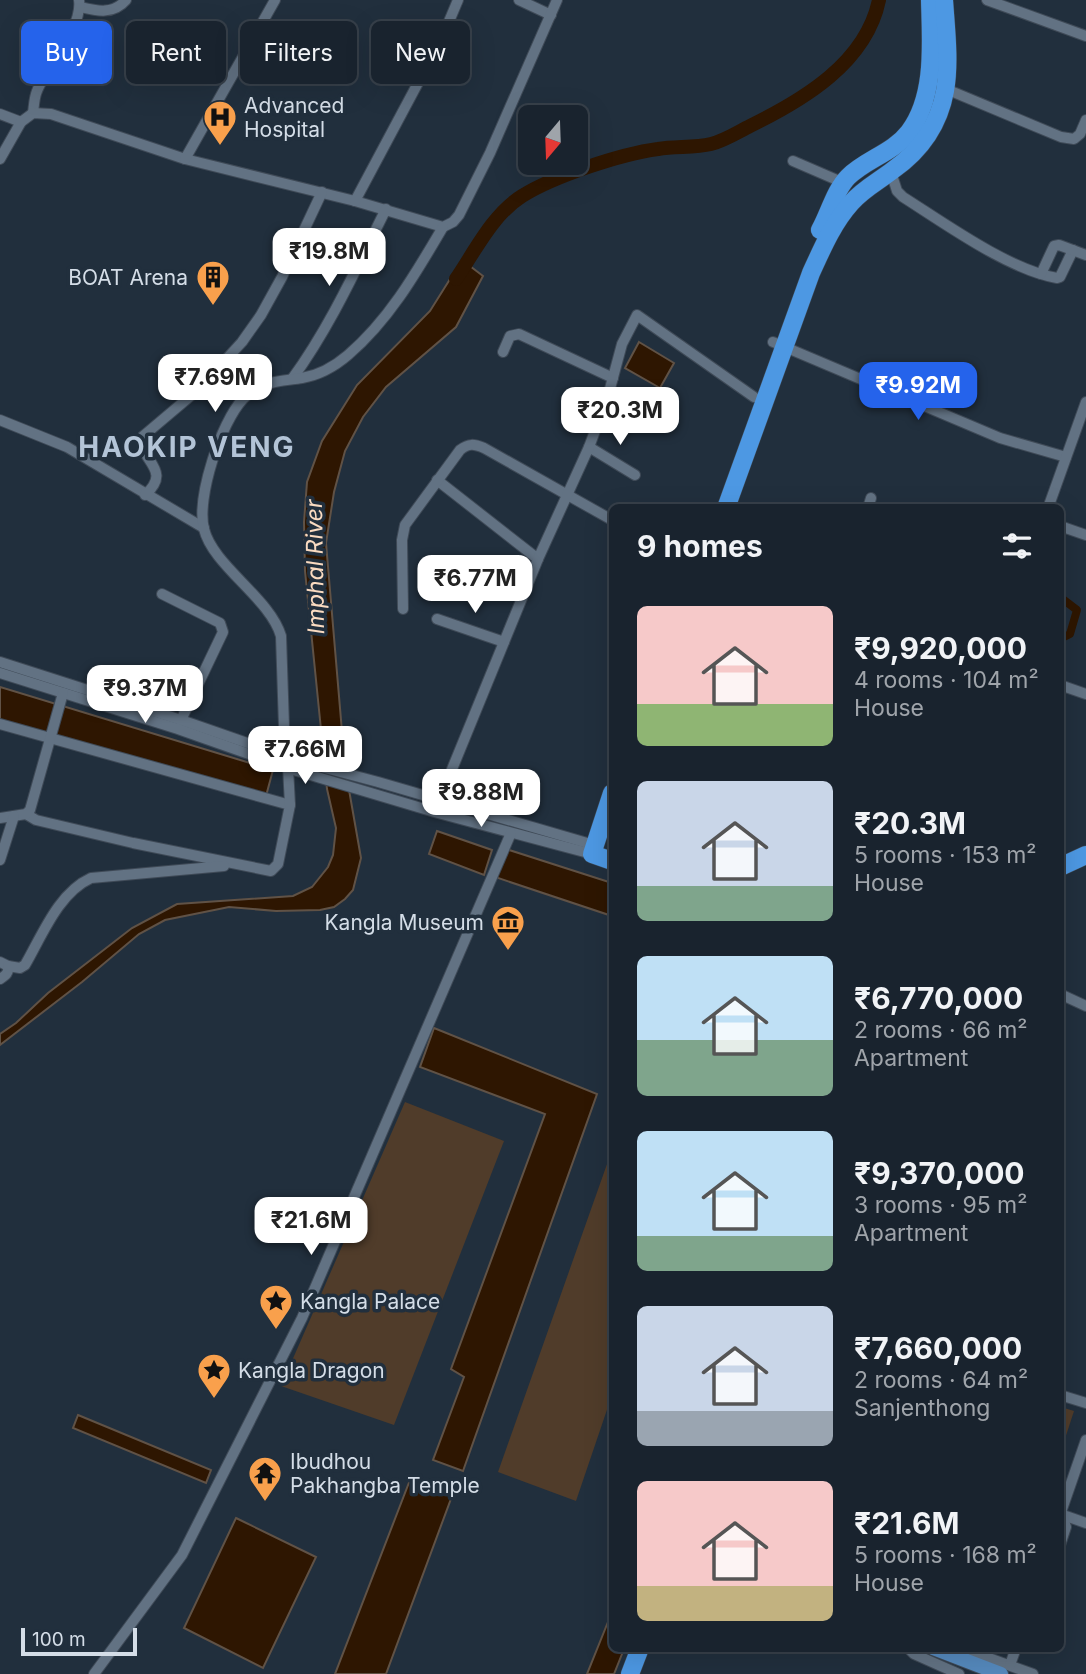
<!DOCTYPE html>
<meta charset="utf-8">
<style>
:root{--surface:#19232e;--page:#222b36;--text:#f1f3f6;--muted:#9fa4aa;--line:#37404a;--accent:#2563eb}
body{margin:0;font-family:Inter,sans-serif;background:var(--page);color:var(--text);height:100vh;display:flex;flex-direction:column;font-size:26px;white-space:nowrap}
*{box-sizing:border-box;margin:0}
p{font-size:23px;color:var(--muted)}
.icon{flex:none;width:38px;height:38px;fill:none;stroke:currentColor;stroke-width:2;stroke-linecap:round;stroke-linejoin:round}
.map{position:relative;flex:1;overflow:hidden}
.panel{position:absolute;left:609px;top:504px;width:455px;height:1148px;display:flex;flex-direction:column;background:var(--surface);border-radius:10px;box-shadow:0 7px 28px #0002,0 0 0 2px var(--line)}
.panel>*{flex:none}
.top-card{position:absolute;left:21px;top:21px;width:483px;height:63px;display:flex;gap:14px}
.needle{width:46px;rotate:199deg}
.controls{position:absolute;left:518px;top:105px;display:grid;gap:14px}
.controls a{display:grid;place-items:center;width:70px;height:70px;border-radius:10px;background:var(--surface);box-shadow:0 7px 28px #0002,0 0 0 2px var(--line);font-size:35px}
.scale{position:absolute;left:21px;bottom:18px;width:116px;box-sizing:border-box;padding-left:7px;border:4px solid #d4dde7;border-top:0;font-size:19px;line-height:24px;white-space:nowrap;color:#d4dde7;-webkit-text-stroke:5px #212f3d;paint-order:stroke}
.price{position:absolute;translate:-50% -60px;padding:0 16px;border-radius:14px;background:#fff;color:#222;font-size:23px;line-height:46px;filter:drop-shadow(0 2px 4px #0008)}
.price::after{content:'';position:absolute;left:50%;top:42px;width:21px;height:16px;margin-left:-10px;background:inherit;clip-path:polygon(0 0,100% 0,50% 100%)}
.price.on{background:var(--accent);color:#fff}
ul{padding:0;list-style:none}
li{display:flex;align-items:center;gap:21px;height:175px;padding:0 28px}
li span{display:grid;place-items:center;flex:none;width:196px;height:140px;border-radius:10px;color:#555}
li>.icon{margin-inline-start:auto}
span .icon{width:84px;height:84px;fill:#fffc;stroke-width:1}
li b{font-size:30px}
h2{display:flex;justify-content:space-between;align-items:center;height:84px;padding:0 28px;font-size:30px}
.tag{padding:0 24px;border-radius:10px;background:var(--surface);box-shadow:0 7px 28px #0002,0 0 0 2px var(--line);font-size:24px;line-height:63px}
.tag.on{background:var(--accent);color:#fff}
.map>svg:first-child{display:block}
.green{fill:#503c2a}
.water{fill:#2e1601;stroke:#605246;stroke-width:2}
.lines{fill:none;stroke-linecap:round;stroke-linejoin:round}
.canal{stroke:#2e1601;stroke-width:8}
.river{stroke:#2e1601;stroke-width:14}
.minor-casing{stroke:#3f4a57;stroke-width:12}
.major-casing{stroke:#3f4a57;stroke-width:16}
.highway-casing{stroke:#3f4a57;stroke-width:19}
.minor{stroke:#627283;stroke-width:10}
.major{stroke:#5589bd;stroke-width:14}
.highway{stroke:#4d98e3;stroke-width:18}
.labels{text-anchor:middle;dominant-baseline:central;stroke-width:7;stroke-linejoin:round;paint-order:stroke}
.poi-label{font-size:21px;fill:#d4dde7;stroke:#212f3d;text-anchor:start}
.water-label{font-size:23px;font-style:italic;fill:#fadbc1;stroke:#212f3d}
.district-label{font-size:28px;font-weight:bold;letter-spacing:2px;fill:#b3c4d7;stroke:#212f3d}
</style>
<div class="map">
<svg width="1086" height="1674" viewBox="0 0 1086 1674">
<rect width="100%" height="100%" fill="#212f3d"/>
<g class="green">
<polygon points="405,1102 504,1141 394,1425 281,1386"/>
<polygon points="612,1150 612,1395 576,1501 498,1472"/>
<polygon points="1061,1407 1074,1411 1061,1451 1060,1407"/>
</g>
<g class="water">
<polygon points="462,260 483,276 456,327 386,387 363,417 345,451 334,492 326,543 345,767 361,858 353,890 345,899 334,907 320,910 276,911 229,907 165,920 139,934 82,982 0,1045 0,1034 16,1023 48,993 132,928 177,904 293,896 312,887 328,867 333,855 336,828 327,789 305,571 304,522 307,482 322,441 357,385 430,311"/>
<polygon points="639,342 674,363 660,388 625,368"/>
<polygon points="0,687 273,770 266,796 0,720"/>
<polygon points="437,831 492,850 484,875 429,854"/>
<polygon points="506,849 612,883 612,916 495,877"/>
<polygon points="434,1028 597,1094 463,1471 433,1460 464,1377 451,1369 545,1114 420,1067"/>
<polygon points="78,1415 211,1470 206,1483 73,1428"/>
<polygon points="410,1480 452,1496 386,1674 335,1674"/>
<polygon points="236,1518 316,1557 263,1668 184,1628"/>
<polygon points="612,1612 612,1648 624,1649 614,1674 587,1674"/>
</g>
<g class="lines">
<polyline class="canal" points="1060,597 1077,610 1070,634 1060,639"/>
<path class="river" d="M456,279c19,-28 37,-65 66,-83 32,-20 99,-42 136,-47 17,-3 36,-1 53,-5 13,-3 27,-12 39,-18 53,-26 116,-63 129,-126"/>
<defs>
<g id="minor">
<polyline points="519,0 551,15"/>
<polyline points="987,0 1086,36"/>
<path d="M80,7c17,4 33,8 46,-7"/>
<polyline points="946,89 1061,137 1074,139 1080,134 1086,120"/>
<path d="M33,113c1,-7 1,-15 4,-22 10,-26 46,-63 42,-91"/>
<polyline points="0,114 21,122"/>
<polyline points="0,159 21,122 33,113 51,114 185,159 355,201 443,227 453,222 459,215 490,153 557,0"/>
<polyline points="185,159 275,0"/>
<polyline points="793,161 844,183"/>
<path d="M891,172l6,19 6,6c41,26 106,73 154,81l3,-1 13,-27"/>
<polyline points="355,201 442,38 458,0"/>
<polyline points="1041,274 1054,246 1059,245 1086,255"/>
<polyline points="773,342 1000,438 1066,457"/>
<polyline points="503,352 510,336 519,334 613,378"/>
<path d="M292,379c38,-52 65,-112 94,-170"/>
<polyline points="0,420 67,447 204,528"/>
<polyline points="589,447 635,475"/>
<polyline points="437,480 538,559"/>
<path d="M145,495c29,-26 -7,-34 -3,-58l58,-49 42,-46 19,-27 21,-38 40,-85"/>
<polyline points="868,508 871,498"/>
<polyline points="1048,508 1086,402"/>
<polyline points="1060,526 1086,535"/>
<polyline points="162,594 220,623 223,632 181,720"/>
<path d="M403,609l-1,-69 3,-15 55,-75c9,-7 14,-6 24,-2l128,72"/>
<polyline points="437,619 504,642"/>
<polyline points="0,662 181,720 299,761 378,782 594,845"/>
<polyline points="0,673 178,729 297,771 438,813 592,854"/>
<polyline points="1060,685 1086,694"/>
<polyline points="0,724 290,805 278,864 271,871 133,843 36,820 26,814"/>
<polyline points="439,801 538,559 589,447 608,396 622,344 637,315 754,397"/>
<path d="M290,805l-2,-38 -3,-10 -4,-121c-11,-38 -68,-70 -77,-107 -8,-31 17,-107 39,-130 6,-6 14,-11 22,-14 11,-5 25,-5 37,-7 18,-3 32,-11 46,-23 41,-35 68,-82 95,-128"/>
<polyline points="0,818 26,814 30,810 63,693"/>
<polyline points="0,860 14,816"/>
<path d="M0,962l8,4c1,7 -2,9 -8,13"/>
<path d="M8,966l12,2 5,-3c17,-29 33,-72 66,-87l133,-12"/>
<polyline points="1060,994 1086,1006"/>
<polyline points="1060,1395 1086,1403"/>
<polyline points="1063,1515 1086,1523"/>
<polyline points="1060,1545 1066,1527 1061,1512 1086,1440"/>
<polyline points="908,1648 914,1654 959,1674"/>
<polyline points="961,1648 1033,1674"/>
<polyline points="1010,1665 1016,1648"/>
<polyline points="94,1674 182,1555 302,1318 511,833"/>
</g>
<polyline id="major" points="933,1648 1001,1674"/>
<g id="highway">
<path d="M820,230c9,-16 15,-40 28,-53 18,-18 45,-24 61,-45 27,-36 22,-90 21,-132"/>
<path d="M726,508l85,-235c11,-24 22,-50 40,-70 12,-14 28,-22 42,-33 27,-19 46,-46 52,-79 5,-29 1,-62 -1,-91"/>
<polyline points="612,793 592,854 612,861"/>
<polyline points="1060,867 1086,855"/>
<polyline points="630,1674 640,1648"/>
</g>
</defs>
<use href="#minor" class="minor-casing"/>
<use href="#major" class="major-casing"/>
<use href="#highway" class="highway-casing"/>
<use href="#minor" class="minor"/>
<use href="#major" class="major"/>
<use href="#highway" class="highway"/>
</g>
<defs>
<symbol id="hospital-pin" viewBox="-11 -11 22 30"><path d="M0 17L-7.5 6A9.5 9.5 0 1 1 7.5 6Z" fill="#f9a04c" stroke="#212f3d"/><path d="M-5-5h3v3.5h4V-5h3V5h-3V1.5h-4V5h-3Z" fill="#111"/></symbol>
<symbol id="building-pin" viewBox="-11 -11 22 30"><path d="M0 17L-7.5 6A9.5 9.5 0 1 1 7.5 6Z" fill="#f9a04c" stroke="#212f3d"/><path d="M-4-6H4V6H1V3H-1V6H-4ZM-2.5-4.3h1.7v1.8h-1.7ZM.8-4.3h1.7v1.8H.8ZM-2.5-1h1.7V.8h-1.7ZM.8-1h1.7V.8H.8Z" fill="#111"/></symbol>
<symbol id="museum-pin" viewBox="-11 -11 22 30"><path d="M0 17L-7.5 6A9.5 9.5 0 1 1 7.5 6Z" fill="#f9a04c" stroke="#212f3d"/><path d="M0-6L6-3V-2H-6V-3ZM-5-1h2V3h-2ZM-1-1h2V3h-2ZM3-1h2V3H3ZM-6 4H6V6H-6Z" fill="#111"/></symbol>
<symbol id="sight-pin" viewBox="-11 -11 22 30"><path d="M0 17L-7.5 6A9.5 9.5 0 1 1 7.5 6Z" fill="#f9a04c" stroke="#212f3d"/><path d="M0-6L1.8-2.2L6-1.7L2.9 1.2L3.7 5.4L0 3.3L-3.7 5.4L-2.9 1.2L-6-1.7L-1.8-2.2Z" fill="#111"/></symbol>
<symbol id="temple-pin" viewBox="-11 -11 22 30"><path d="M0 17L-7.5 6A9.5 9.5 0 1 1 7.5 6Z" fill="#f9a04c" stroke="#212f3d"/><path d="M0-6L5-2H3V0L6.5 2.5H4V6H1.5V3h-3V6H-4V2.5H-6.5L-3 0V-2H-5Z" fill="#111"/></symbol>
</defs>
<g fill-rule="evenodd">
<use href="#hospital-pin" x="201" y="98" width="38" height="52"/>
<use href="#building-pin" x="194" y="258" width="38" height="52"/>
<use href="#museum-pin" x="489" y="903" width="38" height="52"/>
<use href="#sight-pin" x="257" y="1282" width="38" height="52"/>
<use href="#sight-pin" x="195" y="1351" width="38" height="52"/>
<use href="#temple-pin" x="246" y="1454" width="38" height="52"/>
</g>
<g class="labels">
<g class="poi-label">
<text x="244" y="105">Advanced<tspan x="244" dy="24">Hospital</tspan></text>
<text x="188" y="277" text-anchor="end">BOAT Arena</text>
<text x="484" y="922" text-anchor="end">Kangla Museum</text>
<text x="300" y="1301">Kangla Palace</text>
<text x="238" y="1370">Kangla Dragon</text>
<text x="290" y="1461">Ibudhou<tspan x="290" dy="24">Pakhangba Temple</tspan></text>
</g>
<g class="water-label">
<text transform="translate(315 567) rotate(-91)">Imphal River</text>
</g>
<g class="district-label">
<text x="187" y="447">HAOKIP VENG</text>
</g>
</g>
</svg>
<div class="controls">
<a><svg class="needle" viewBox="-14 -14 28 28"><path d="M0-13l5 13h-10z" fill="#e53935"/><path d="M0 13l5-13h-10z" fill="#9fa4aa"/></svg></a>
</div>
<div class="scale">100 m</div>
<b class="price" style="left:329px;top:288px">₹19.8M</b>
<b class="price" style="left:215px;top:414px">₹7.69M</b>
<b class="price on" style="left:918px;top:422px">₹9.92M</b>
<b class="price" style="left:620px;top:447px">₹20.3M</b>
<b class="price" style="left:475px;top:615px">₹6.77M</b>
<b class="price" style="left:145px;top:725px">₹9.37M</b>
<b class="price" style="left:305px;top:786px">₹7.66M</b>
<b class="price" style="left:481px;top:829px">₹9.88M</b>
<b class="price" style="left:311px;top:1257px">₹21.6M</b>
<div class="top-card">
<a class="tag on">Buy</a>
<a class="tag">Rent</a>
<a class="tag">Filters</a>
<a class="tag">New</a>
</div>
<section class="panel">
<h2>9 homes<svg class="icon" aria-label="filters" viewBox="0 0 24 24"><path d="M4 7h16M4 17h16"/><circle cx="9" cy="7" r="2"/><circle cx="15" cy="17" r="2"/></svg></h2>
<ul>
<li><span style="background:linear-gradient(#f6c9c9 70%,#8fb573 0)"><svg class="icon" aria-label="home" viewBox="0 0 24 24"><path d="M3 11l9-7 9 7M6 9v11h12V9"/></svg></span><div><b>₹9,920,000</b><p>4 rooms · 104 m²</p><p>House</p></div></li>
<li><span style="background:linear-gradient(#c9d6e8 75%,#7fa58c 0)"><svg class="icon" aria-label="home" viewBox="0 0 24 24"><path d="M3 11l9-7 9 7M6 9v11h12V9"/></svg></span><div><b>₹20.3M</b><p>5 rooms · 153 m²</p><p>House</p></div></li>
<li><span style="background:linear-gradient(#bfe0f5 60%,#7fa58c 0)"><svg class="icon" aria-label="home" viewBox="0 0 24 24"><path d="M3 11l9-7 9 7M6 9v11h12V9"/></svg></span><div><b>₹6,770,000</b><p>2 rooms · 66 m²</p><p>Apartment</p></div></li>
<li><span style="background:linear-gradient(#bfe0f5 75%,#7fa58c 0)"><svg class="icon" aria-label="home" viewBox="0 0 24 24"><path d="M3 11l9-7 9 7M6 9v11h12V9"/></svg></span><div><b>₹9,370,000</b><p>3 rooms · 95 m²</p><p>Apartment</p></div></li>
<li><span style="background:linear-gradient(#c9d6e8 75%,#9aa5b1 0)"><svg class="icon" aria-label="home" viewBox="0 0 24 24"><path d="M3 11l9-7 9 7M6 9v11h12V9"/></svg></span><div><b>₹7,660,000</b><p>2 rooms · 64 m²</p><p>Sanjenthong</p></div></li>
<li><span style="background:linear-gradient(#f6c9c9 75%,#c2b280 0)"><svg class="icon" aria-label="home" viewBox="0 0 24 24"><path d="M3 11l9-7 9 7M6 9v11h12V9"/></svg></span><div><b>₹21.6M</b><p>5 rooms · 168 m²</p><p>House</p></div></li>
</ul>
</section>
</div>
